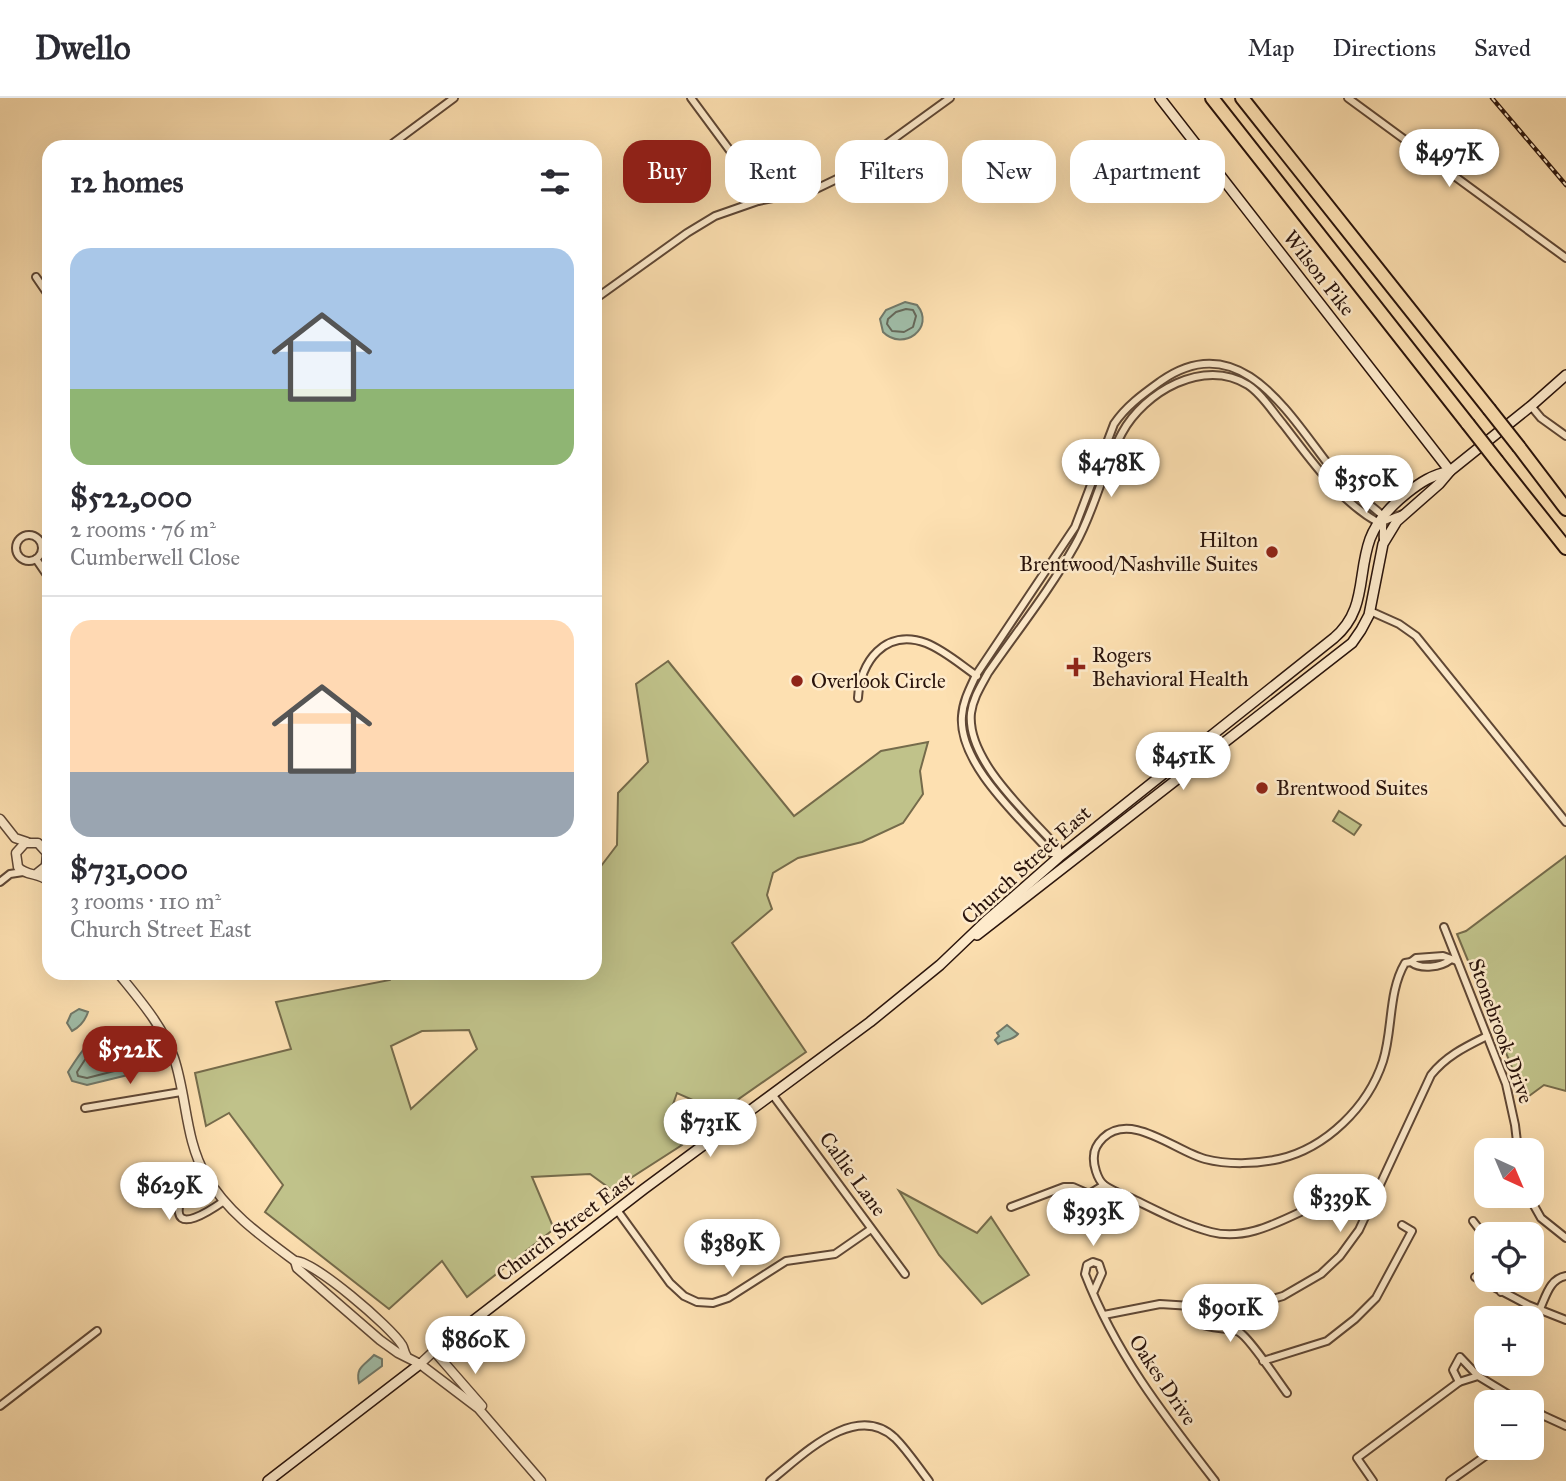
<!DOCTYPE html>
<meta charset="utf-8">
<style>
:root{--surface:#fff;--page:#f2f2f3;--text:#2b2b33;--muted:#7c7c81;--line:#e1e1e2;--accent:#8f2418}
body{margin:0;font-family:"IM FELL Great Primer",serif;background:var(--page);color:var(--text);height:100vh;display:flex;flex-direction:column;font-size:26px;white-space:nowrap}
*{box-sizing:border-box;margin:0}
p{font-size:23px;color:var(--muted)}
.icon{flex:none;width:38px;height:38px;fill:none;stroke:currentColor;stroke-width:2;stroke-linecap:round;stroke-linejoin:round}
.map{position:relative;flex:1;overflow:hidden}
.side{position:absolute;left:42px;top:42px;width:560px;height:840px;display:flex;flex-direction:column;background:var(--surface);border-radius:21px;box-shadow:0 7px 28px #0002}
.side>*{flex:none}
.guide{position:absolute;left:623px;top:42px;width:665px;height:63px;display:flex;gap:14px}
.needle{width:46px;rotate:136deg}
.buttons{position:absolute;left:1474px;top:1040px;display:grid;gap:14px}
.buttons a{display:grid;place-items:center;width:70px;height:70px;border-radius:14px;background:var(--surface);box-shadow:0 7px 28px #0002;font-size:35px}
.price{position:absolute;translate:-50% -60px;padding:0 16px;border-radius:24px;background:#fff;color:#222;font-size:23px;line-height:46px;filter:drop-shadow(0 2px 4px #0008)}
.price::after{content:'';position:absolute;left:50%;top:42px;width:21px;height:16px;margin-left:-10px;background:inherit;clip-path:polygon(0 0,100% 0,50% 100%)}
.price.on{background:var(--accent);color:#fff}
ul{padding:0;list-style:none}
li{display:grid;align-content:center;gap:14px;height:371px;padding:0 28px}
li+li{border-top:2px solid var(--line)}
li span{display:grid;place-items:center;height:217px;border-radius:21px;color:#555}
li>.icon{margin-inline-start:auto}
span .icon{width:126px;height:126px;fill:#fffc;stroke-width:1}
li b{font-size:30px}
h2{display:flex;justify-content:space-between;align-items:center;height:84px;padding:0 28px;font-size:30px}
.tag{padding:0 24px;border-radius:21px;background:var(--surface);box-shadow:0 7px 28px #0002;font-size:24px;line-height:63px}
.tag.on{background:var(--accent);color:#fff}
header{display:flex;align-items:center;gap:42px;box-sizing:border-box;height:98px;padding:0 35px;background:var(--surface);border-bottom:2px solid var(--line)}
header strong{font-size:33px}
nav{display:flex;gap:38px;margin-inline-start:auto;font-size:24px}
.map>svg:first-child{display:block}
.green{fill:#c0c28a;stroke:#756b4b;stroke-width:2;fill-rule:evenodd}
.water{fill:#a0bda8;stroke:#71796a;stroke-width:2}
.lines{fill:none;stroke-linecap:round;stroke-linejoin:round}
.shore{stroke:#65685a;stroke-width:2}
.minor-casing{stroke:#5f4735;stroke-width:10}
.tertiary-casing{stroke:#5f4735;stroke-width:11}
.secondary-casing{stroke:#2a140c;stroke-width:12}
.motorway-casing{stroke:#2a140c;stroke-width:16}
.minor{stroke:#feebcc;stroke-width:6}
.tertiary{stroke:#feebcc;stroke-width:8}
.secondary{stroke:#feebcc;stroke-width:9}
.motorway{stroke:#fde0b1;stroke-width:12}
.rail-casing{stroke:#2a140c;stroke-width:4.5}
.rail{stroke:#feebcc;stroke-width:2;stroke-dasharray:5;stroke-linecap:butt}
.motorway-bridge-casing{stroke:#2a140c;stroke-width:16;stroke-linecap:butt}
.motorway-bridge{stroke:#fde0b1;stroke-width:12}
.poi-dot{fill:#8f2418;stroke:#feebcc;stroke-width:2.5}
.labels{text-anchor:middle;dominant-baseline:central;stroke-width:5;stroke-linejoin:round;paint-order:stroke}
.street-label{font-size:21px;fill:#2a140c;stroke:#feebcc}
.poi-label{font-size:21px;fill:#2a140c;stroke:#feebcc;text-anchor:start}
</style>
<header>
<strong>Dwello</strong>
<nav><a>Map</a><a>Directions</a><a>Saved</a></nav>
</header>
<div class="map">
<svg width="1566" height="1383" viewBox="0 0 1566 1383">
<rect width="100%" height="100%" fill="#fde0b1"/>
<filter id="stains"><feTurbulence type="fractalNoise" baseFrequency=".00286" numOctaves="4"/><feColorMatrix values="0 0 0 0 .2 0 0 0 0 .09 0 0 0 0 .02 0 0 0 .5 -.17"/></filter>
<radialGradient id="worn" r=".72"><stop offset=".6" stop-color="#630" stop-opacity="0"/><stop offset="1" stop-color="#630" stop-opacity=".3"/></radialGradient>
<g class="green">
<path d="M668,563l126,155 87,-65 47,-9 -8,29 3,23 -20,29 -41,19 -64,16 -25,15 -6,22 5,14 -40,34 74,109 -86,60 -43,-19 -11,31 16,21 -70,45 -22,-16 -58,3 22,52 -87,68 -25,-36 -53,48 -124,-97 18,-27 -54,-72 -23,13 -11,-53 96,-24 -15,-47 114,-22 2,-7h203v-99l22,-29 1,-52 30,-31 -12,-78zM469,932l8,19 -66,60 -20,-63 31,-15z"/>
<polygon points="1339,713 1361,727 1354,737 1333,723"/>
<polygon points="1566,758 1566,993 1544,987 1525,1001 1457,836 1466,833"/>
<polygon points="899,1093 977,1135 991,1119 1029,1177 982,1206 939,1157"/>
</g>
<g class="water">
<path d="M905,204l12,3c19,23 -14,47 -34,27l-3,-13 6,-9z"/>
<path d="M79,911l9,3c-3,9 -8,15 -16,19l-5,-8 4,-9z"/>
<path d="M1007,927l11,9c-6,7 -13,5 -20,10l-3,-4 4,-4 -2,-3z"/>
<path d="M108,930c17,3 25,20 34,33v7l-6,5 -49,12 -15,-4 -4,-9c11,-17 22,-35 40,-44z"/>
<path d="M374,1257l8,4v7l-23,17c-4,-16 6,-18 15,-28z"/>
</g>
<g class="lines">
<g class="shore">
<polygon points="906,211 913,212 916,218 913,229 904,234 892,233 887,226 888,221 896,214"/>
<path d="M110,937c10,5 22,20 24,31l-47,12 -9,-2 -1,-4 11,-17z"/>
<polygon points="109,948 118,956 120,962 95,968 94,963"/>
</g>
<defs>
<g id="minor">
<polyline points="691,0 748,77 758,103"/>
<polyline points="1348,0 1566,160"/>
<polyline points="388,49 454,0"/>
<polyline points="36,179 49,198"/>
<polyline points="595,201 687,135 715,118 758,103 814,92 841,79 950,0"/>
<polyline points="1531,308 1541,320 1566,338"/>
<circle cx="29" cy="450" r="13"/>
<polyline points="36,461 49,480"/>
<polyline points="1370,513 1399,526 1416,538 1566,724"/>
<path d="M858,600c2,-36 27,-70 68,-55 18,7 35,22 51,33"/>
<path d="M1056,755h-5c-30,-34 -93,-89 -89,-137 1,-15 8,-28 14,-41l99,-148 39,-103c12,-18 29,-30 47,-43 83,-58 133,43 178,97 13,15 30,25 44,38v27"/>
<path d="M1058,758v-8c-30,-34 -92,-88 -87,-135 2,-15 10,-27 17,-40 29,-42 62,-83 87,-128 20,-35 28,-77 47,-112 22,-41 82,-76 126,-48 14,9 24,26 35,39 28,36 55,76 96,99l24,-9"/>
<polyline points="0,784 10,776 23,774"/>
<polyline points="1444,829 1506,986 1515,1027 1518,1052"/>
<path d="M1411,864c10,8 30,5 39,-2"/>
<polyline points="772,996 905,1176"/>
<polyline points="85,1010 181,994"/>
<path d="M209,1082l-29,22c-9,36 34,6 44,-1"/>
<polyline points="1528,1097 1541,1120 1566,1140"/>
<path d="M1372,1104c-46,-25 -100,46 -161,30 -27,-7 -53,-21 -78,-33 -9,-4 -21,-8 -29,-14 -7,-6 -11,-21 -10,-29 0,-8 4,-13 9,-18 28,-27 72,13 102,21 23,6 51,5 74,0 47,-11 89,-52 104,-98 10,-32 5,-69 22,-98l6,-1 5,-4 27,-2 14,5"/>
<polyline points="1011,1109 1064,1089 1073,1089 1089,1096 1104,1087"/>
<polyline points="617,1112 670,1185 684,1198 697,1204 713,1205 728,1200 786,1163 835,1156 871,1131"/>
<polyline points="1473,1123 1486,1140"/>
<polyline points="1475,1179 1528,1207 1566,1222"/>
<path d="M1094,1193l8,-18 -3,-9 -6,-2 -6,3 -2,9c31,80 78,140 130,207"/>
<polyline points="1501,1194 1506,1181"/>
<path d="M1192,1208c-3,27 31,19 47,26 10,5 39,49 48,61"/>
<path d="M1539,1213c7,-14 10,-32 27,-35"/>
<path d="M1104,1217l56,-11 63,4 26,-2 34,-10 38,-22 19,-18 19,-26 72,-155c15,-19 34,-28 56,-39"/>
<polyline points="1263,1263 1327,1243 1355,1221 1376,1200 1412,1133 1402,1127"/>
<polyline points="1459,1284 1453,1272 1460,1259 1478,1278"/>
<polyline points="0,1308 97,1233"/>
<polyline points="1531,1311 1542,1317 1531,1325"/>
<polyline points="1542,1317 1566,1328"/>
<path d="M770,1383c31,-24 85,-81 125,-43 13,13 23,29 34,43"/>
<polyline points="1373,1383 1357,1360 1459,1284 1478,1278 1521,1304"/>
<polyline points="1450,1383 1498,1349"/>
</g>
<g id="tertiary">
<polyline points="0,721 15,740 27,744"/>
<path d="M36,776l10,-8 1,-13 -9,-10h-13l-9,10 2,14c9,10 22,5 31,15"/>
<path d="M118,875c21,26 45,53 56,85 13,39 11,82 32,118 22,37 55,60 89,85 18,-1 96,66 107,84 2,3 2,7 4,10"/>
<polyline points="295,1163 297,1170 380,1242 398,1255 420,1266 478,1310 541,1383"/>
<polyline points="420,1266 434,1253 482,1308"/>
</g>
<g id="secondary">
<polyline points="1160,0 1450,373"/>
<polyline points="977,837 1352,545 1361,532 1369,517 1383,446 1397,423 1439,386 1450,373 1531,308 1566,277"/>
<path d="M434,1253l210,-162 226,-167 70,-57 45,-43 74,-65 275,-219c33,-28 23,-63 36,-99 7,-19 22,-34 37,-46 14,-11 25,-18 43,-22"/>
<polyline points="268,1383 420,1266"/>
</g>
<g id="motorway">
<polyline points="1212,0 1468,326"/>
<polyline points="1242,0 1489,311"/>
<polyline points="1519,349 1566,411"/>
<polyline points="1497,363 1566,450"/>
</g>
</defs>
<use href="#minor" class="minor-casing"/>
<use href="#tertiary" class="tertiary-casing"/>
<use href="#secondary" class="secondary-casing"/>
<use href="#motorway" class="motorway-casing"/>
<use href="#minor" class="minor"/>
<use href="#tertiary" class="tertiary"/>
<use href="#secondary" class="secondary"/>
<use href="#motorway" class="motorway"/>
<defs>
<polyline id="rail" points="1492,0 1566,87"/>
</defs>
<use href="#rail" class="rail-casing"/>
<use href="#rail" class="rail"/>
<defs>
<g id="motorway-bridge">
<polyline points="1489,311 1519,349"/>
<polyline points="1468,326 1497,363"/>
</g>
</defs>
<use href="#motorway-bridge" class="motorway-bridge-casing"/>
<use href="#motorway-bridge" class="motorway-bridge"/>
</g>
<g class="poi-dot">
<circle cx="1272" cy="454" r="7"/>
<path d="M1072.5 558.5h7v7h7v7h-7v7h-7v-7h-7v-7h7z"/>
<circle cx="797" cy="583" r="7"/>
<circle cx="1262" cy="690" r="7"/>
</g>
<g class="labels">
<g class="street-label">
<text transform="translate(1319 175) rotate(52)">Wilson Pike</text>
<text transform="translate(1026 767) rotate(-42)">Church Street East</text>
<text transform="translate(1501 933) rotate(70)">Stonebrook Drive</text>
<text transform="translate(853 1076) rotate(54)">Callie Lane</text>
<text transform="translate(565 1129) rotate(-37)">Church Street East</text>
<text transform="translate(1163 1282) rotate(56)">Oakes Drive</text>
</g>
<g class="poi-label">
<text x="1258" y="442" text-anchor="end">Hilton<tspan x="1258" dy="24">Brentwood/Nashville Suites</tspan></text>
<text x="1092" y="557">Rogers<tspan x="1092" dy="24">Behavioral Health</tspan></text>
<text x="811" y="583">Overlook Circle</text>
<text x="1276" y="690">Brentwood Suites</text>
</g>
</g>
<rect width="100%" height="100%" filter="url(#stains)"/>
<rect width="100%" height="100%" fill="url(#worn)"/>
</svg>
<div class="buttons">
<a><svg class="needle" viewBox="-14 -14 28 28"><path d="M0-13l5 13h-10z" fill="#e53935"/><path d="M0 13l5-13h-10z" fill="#7c7c81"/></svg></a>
<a><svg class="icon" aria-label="locate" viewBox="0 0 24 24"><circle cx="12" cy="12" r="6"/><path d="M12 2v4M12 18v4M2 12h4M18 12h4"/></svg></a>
<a>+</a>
<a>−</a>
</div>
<b class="price" style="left:1449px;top:91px">$497K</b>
<b class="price" style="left:1111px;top:401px">$478K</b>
<b class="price" style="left:1366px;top:417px">$350K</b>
<b class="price" style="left:1183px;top:694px">$451K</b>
<b class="price on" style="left:130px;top:988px">$522K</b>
<b class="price" style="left:710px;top:1061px">$731K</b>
<b class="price" style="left:169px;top:1124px">$629K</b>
<b class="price" style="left:1340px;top:1136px">$339K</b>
<b class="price" style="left:1093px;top:1150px">$393K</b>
<b class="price" style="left:732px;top:1181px">$389K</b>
<b class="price" style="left:1230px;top:1246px">$901K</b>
<b class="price" style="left:475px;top:1278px">$860K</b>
<div class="guide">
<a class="tag on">Buy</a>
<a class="tag">Rent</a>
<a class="tag">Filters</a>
<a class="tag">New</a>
<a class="tag">Apartment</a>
</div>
<section class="side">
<h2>12 homes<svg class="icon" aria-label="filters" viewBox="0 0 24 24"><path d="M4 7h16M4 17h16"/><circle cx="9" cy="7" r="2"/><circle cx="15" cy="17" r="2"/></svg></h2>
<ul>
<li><span style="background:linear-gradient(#a9c7e8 65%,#8fb573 0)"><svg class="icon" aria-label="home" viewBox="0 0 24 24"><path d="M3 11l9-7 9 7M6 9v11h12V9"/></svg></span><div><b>$522,000</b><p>2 rooms · 76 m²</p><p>Cumberwell Close</p></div></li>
<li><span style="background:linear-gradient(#ffd9b3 70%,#9aa5b1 0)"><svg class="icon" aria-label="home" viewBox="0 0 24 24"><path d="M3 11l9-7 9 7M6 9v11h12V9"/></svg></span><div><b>$731,000</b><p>3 rooms · 110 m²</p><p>Church Street East</p></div></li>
</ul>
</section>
</div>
